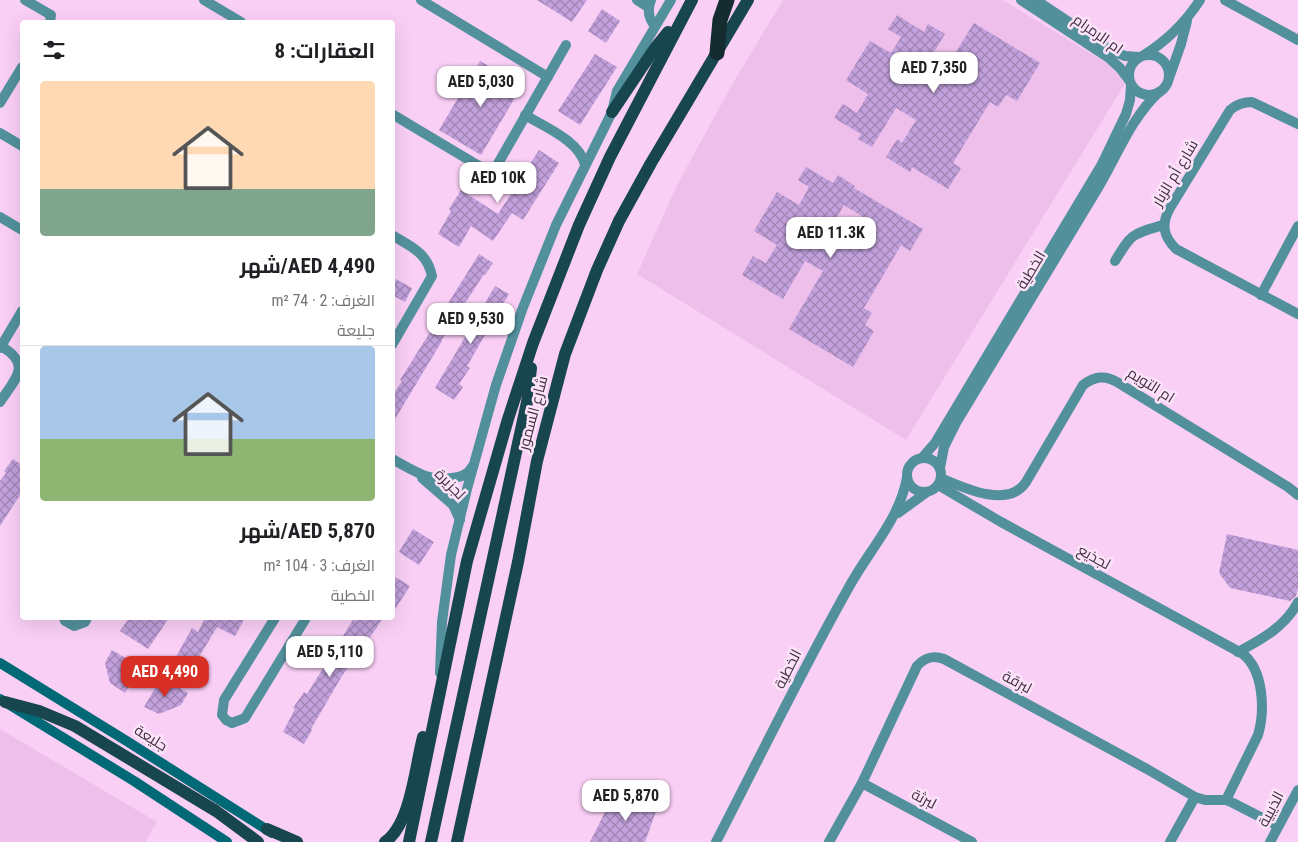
<!DOCTYPE html>
<html lang="ar">
<meta charset="utf-8">
<style>
:root{--surface:#fff;--page:#f2f2f2;--text:#202124;--muted:#757577;--line:#e0e0e0;--accent:#d93025}
body{margin:0;font-family:"Roboto Condensed",Cairo,sans-serif;background:var(--page);color:var(--text);direction:rtl;height:100vh;display:flex;flex-direction:column;font-size:19px;white-space:nowrap}
*{box-sizing:border-box;margin:0}
p{font-size:16px;color:var(--muted)}
.icon{flex:none;width:28px;height:28px;fill:none;stroke:currentColor;stroke-width:2;stroke-linecap:round;stroke-linejoin:round}
.map{position:relative;flex:1;overflow:hidden;direction:ltr}
.side{position:absolute;left:20px;top:20px;width:375px;height:600px;display:flex;flex-direction:column;background:var(--surface);border-radius:5px;box-shadow:0 5px 20px #0002;direction:rtl}
.side>*{flex:none}
.price{position:absolute;translate:-50% -42px;padding:0 11px;border-radius:10px;background:#fff;color:#222;font-size:16px;line-height:32px;filter:drop-shadow(0 1px 2px #0008)}
.price::after{content:'';position:absolute;left:50%;top:30px;width:15px;height:11px;margin-left:-8px;background:inherit;clip-path:polygon(0 0,100% 0,50% 100%)}
.price.selected{background:var(--accent);color:#fff}
ul{padding:0;list-style:none}
li{display:grid;align-content:center;gap:10px;height:265px;padding:0 20px}
li+li{border-top:1px solid var(--line)}
li span{display:grid;place-items:center;height:155px;border-radius:5px;color:#555}
li>.icon{margin-inline-start:auto}
span .icon{width:90px;height:90px;fill:#fffc;stroke-width:1}
li b{font-size:21px}
h2{display:flex;justify-content:space-between;align-items:center;height:60px;padding:0 20px;font-size:21px}
.map>svg:first-child{display:block}
.built{fill:#eebfea}
.building{fill:url(#building-cross-hatch);fill-rule:evenodd}
.lines{fill:none;stroke-linecap:round;stroke-linejoin:round}
.street{stroke:#52919c;stroke-width:10}
.secondary{stroke:#016875;stroke-width:10}
.primary{stroke:#18464e;stroke-width:12}
.highway{stroke:#142b2f;stroke-width:15}
.labels{text-anchor:middle;dominant-baseline:central;stroke-width:5;stroke-linejoin:round;paint-order:stroke}
.street-label{font-size:15px;fill:#413140;stroke:#fde3fa}
</style>
<div class="map">
<svg width="1298" height="842" viewBox="0 0 1298 842">
<defs>
<pattern id="building-cross-hatch" width="8" height="8" patternUnits="userSpaceOnUse" patternTransform="scale(1.25)"><rect width="8" height="8" fill="#c2a1dc"/><path d="M0 0l8 8M0 8l8-8" fill="none" stroke="#9f84b4"/></pattern>
</defs>
<rect width="100%" height="100%" fill="#facff6"/>
<g class="built">
<polygon points="783,0 1003,0 1129,77 906,440 637,274 677,185 733,83"/>
<polygon points="0,729 157,822 145,842 0,842"/>
</g>
<g class="building">
<polygon points="537,0 587,0 572,22"/>
<polygon points="602,9 620,21 606,43 588,31"/>
<polygon points="897,15 924,32 928,24 945,34 923,70 938,80 974,23 1040,63 1017,101 1006,95 998,107 990,102 953,163 961,168 948,189 912,167 910,172 886,157 897,139 902,143 916,120 896,108 872,147 858,139 861,134 834,118 843,104 857,113 868,94 846,80 870,41 891,53 901,37 888,29"/>
<polygon points="595,54 617,67 580,125 558,111"/>
<polygon points="480,61 522,86 481,155 439,130"/>
<polygon points="539,150 559,163 523,220 512,213 493,241 471,226 459,247 438,234 451,211 449,209 461,190 498,214"/>
<path d="M806,167l27,16 5,-8 17,11 -1,2 69,41 -13,22 -9,-6 -37,63 8,5 -7,12 9,6 -21,36 -64,-38 34,-58 -18,-10 -22,38 -41,-24 11,-19 13,7 11,-18 -23,-14 23,-39 22,13 10,-18 -11,-7zM844,205l19,12 -12,21 -19,-12z"/>
<polygon points="479,254 493,263 485,275 484,274 441,341 442,341 392,424 392,396 402,381 400,380"/>
<polygon points="392,277 412,288 405,302 392,295"/>
<polygon points="495,286 509,294 467,366 470,368 459,384 463,387 454,400 435,388"/>
<polygon points="13,459 22,465 22,492 0,526 0,481 6,473 4,471"/>
<polygon points="413,529 434,542 419,565 399,552"/>
<polygon points="1227,534 1298,550 1298,587 1296,596 1290,601 1230,588 1219,573"/>
<polygon points="392,575 410,586 392,614"/>
<polygon points="129,618 169,618 148,649 120,631"/>
<polygon points="200,618 245,618 235,636 217,627 198,659 201,660 193,675 172,664 192,628 198,632 204,620"/>
<polygon points="354,618 383,618 360,652 359,652 342,676 311,729 312,730 304,744 283,732 295,709 293,708 304,692 307,694 325,665 322,663 332,648 335,649"/>
<polygon points="112,650 141,667 125,693 110,683 105,663"/>
<polygon points="161,678 188,693 181,705 159,714 144,707"/>
<polygon points="612,798 659,803 645,842 590,842"/>
</g>
<g class="lines">
<g class="street">
<polyline points="25,0 51,15 50,22"/>
<polyline points="204,0 241,22"/>
<polyline points="421,0 548,77"/>
<polyline points="637,0 648,7"/>
<path d="M651,0c-4,10 -3,18 4,26"/>
<polyline points="1021,0 1109,58 1120,68 1129,80"/>
<polyline points="1036,0 1112,51 1125,56 1139,57"/>
<polyline points="1225,0 1298,40"/>
<circle cx="1149" cy="75" r="20"/>
<path d="M1144,55c24,-15 41,-32 56,-55"/>
<polyline points="1169,78 1181,44 1187,21"/>
<polyline points="0,103 22,67"/>
<polyline points="392,114 479,166 488,170 496,167 566,45"/>
<path d="M525,115c20,12 55,26 60,50"/>
<path d="M1298,124l-46,-22c-9,0 -15,2 -22,8l-60,98c-9,16 -7,28 6,41l122,65"/>
<polyline points="0,133 22,146"/>
<polyline points="0,217 22,230"/>
<path d="M392,235c19,12 35,17 40,41l-40,69"/>
<path d="M1115,261c17,-28 17,-27 48,-36"/>
<polyline points="1261,295 1298,226"/>
<polyline points="0,348 22,311"/>
<path d="M0,402c15,-23 33,-37 1,-56"/>
<circle cx="924" cy="475" r="17"/>
<polyline points="922,458 935,443 1102,164 1126,114 1130,100 1131,85"/>
<path d="M392,459c21,11 36,23 60,19 9,-1 16,-3 20,-11"/>
<path d="M940,468l4,-21 12,-24c48,-78 94,-157 142,-235 19,-32 33,-70 61,-96"/>
<polyline points="422,478 453,505 460,520"/>
<path d="M941,478c23,10 67,31 85,4l57,-97c12,-9 22,-10 34,-3l171,105 10,8"/>
<path d="M938,485l63,37 242,132c21,17 22,57 15,81l-32,65"/>
<polyline points="898,513 927,492"/>
<polyline points="64,618 65,621 74,626 85,622 87,618"/>
<polyline points="275,618 224,700 222,715 226,720 232,723 245,718 306,618"/>
<path d="M1238,652c24,-13 47,-25 60,-50"/>
<polyline points="440,673 442,622 451,555 467,489 496,385 522,310 556,225 612,112 617,91 671,0"/>
<polyline points="862,783 972,842"/>
<path d="M716,842c44,-85 86,-172 133,-255 20,-37 51,-68 58,-110"/>
<path d="M829,842l33,-59 55,-117c8,-9 16,-11 27,-7l203,110 48,28 10,3h21l7,3 45,23"/>
<polyline points="1170,842 1195,797"/>
<polyline points="1270,842 1298,790"/>
</g>
<g class="secondary">
<polyline points="0,663 125,740 272,833"/>
<polyline points="0,699 134,781 227,842"/>
</g>
<g class="primary">
<polyline points="612,112 655,48 668,32"/>
<polyline points="5,702 39,711 75,726 216,811 258,842"/>
<polyline points="267,829 297,842"/>
<path d="M385,842c26,-18 30,-75 38,-105"/>
<polyline points="409,842 467,561 508,419 533,343 579,225 610,157 692,0"/>
<polyline points="431,842 527,402 531,368"/>
<polyline points="457,842 518,562 537,461 565,354 597,270 619,221 651,163 748,0"/>
</g>
<polyline class="highway" points="717,53 720,20 727,0"/>
</g>
<g class="labels">
<g class="street-label">
<text transform="translate(1098 34) rotate(35)">ام الرمرام</text>
<text transform="translate(1175 173) rotate(-59)">شارع أم الزبار</text>
<text transform="translate(1031 270) rotate(-59)">الخطية</text>
<text transform="translate(1151 385) rotate(32)">ام التويم</text>
<text transform="translate(533 413) rotate(-75)">شارع السمور</text>
<text transform="translate(450 484) rotate(45)">لجزيرة</text>
<text transform="translate(1094 557) rotate(29)">لجذيع</text>
<text transform="translate(788 669) rotate(-63)">الخطية</text>
<text transform="translate(1017 682) rotate(29)">لبرقة</text>
<text transform="translate(151 738) rotate(32)">جليعة</text>
<text transform="translate(924 799) rotate(28)">لبرثة</text>
<text transform="translate(1271 809) rotate(-62)">الذيبية</text>
</g>
</g>
</svg>
<b class="price" style="left:934px;top:94px">AED 7,350</b>
<b class="price" style="left:481px;top:108px">AED 5,030</b>
<b class="price" style="left:498px;top:204px">AED 10K</b>
<b class="price" style="left:831px;top:259px">AED 11.3K</b>
<b class="price" style="left:471px;top:345px">AED 9,530</b>
<b class="price" style="left:330px;top:678px">AED 5,110</b>
<b class="price selected" style="left:165px;top:698px">AED 4,490</b>
<b class="price" style="left:626px;top:822px">AED 5,870</b>
<section class="side">
<h2>العقارات: 8<svg class="icon" aria-label="filters" viewBox="0 0 24 24"><path d="M4 7h16M4 17h16"/><circle cx="9" cy="7" r="2"/><circle cx="15" cy="17" r="2"/></svg></h2>
<ul>
<li><span style="background:linear-gradient(#ffd9b3 70%,#7fa58c 0)"><svg class="icon" aria-label="home" viewBox="0 0 24 24"><path d="M3 11l9-7 9 7M6 9v11h12V9"/></svg></span><div><b>AED 4,490/شهر</b><p>الغرف: 2 · 74 m²</p><p>جليعة</p></div></li>
<li><span style="background:linear-gradient(#a9c7e8 60%,#8fb573 0)"><svg class="icon" aria-label="home" viewBox="0 0 24 24"><path d="M3 11l9-7 9 7M6 9v11h12V9"/></svg></span><div><b>AED 5,870/شهر</b><p>الغرف: 3 · 104 m²</p><p>الخطية</p></div></li>
</ul>
</section>
</div>
